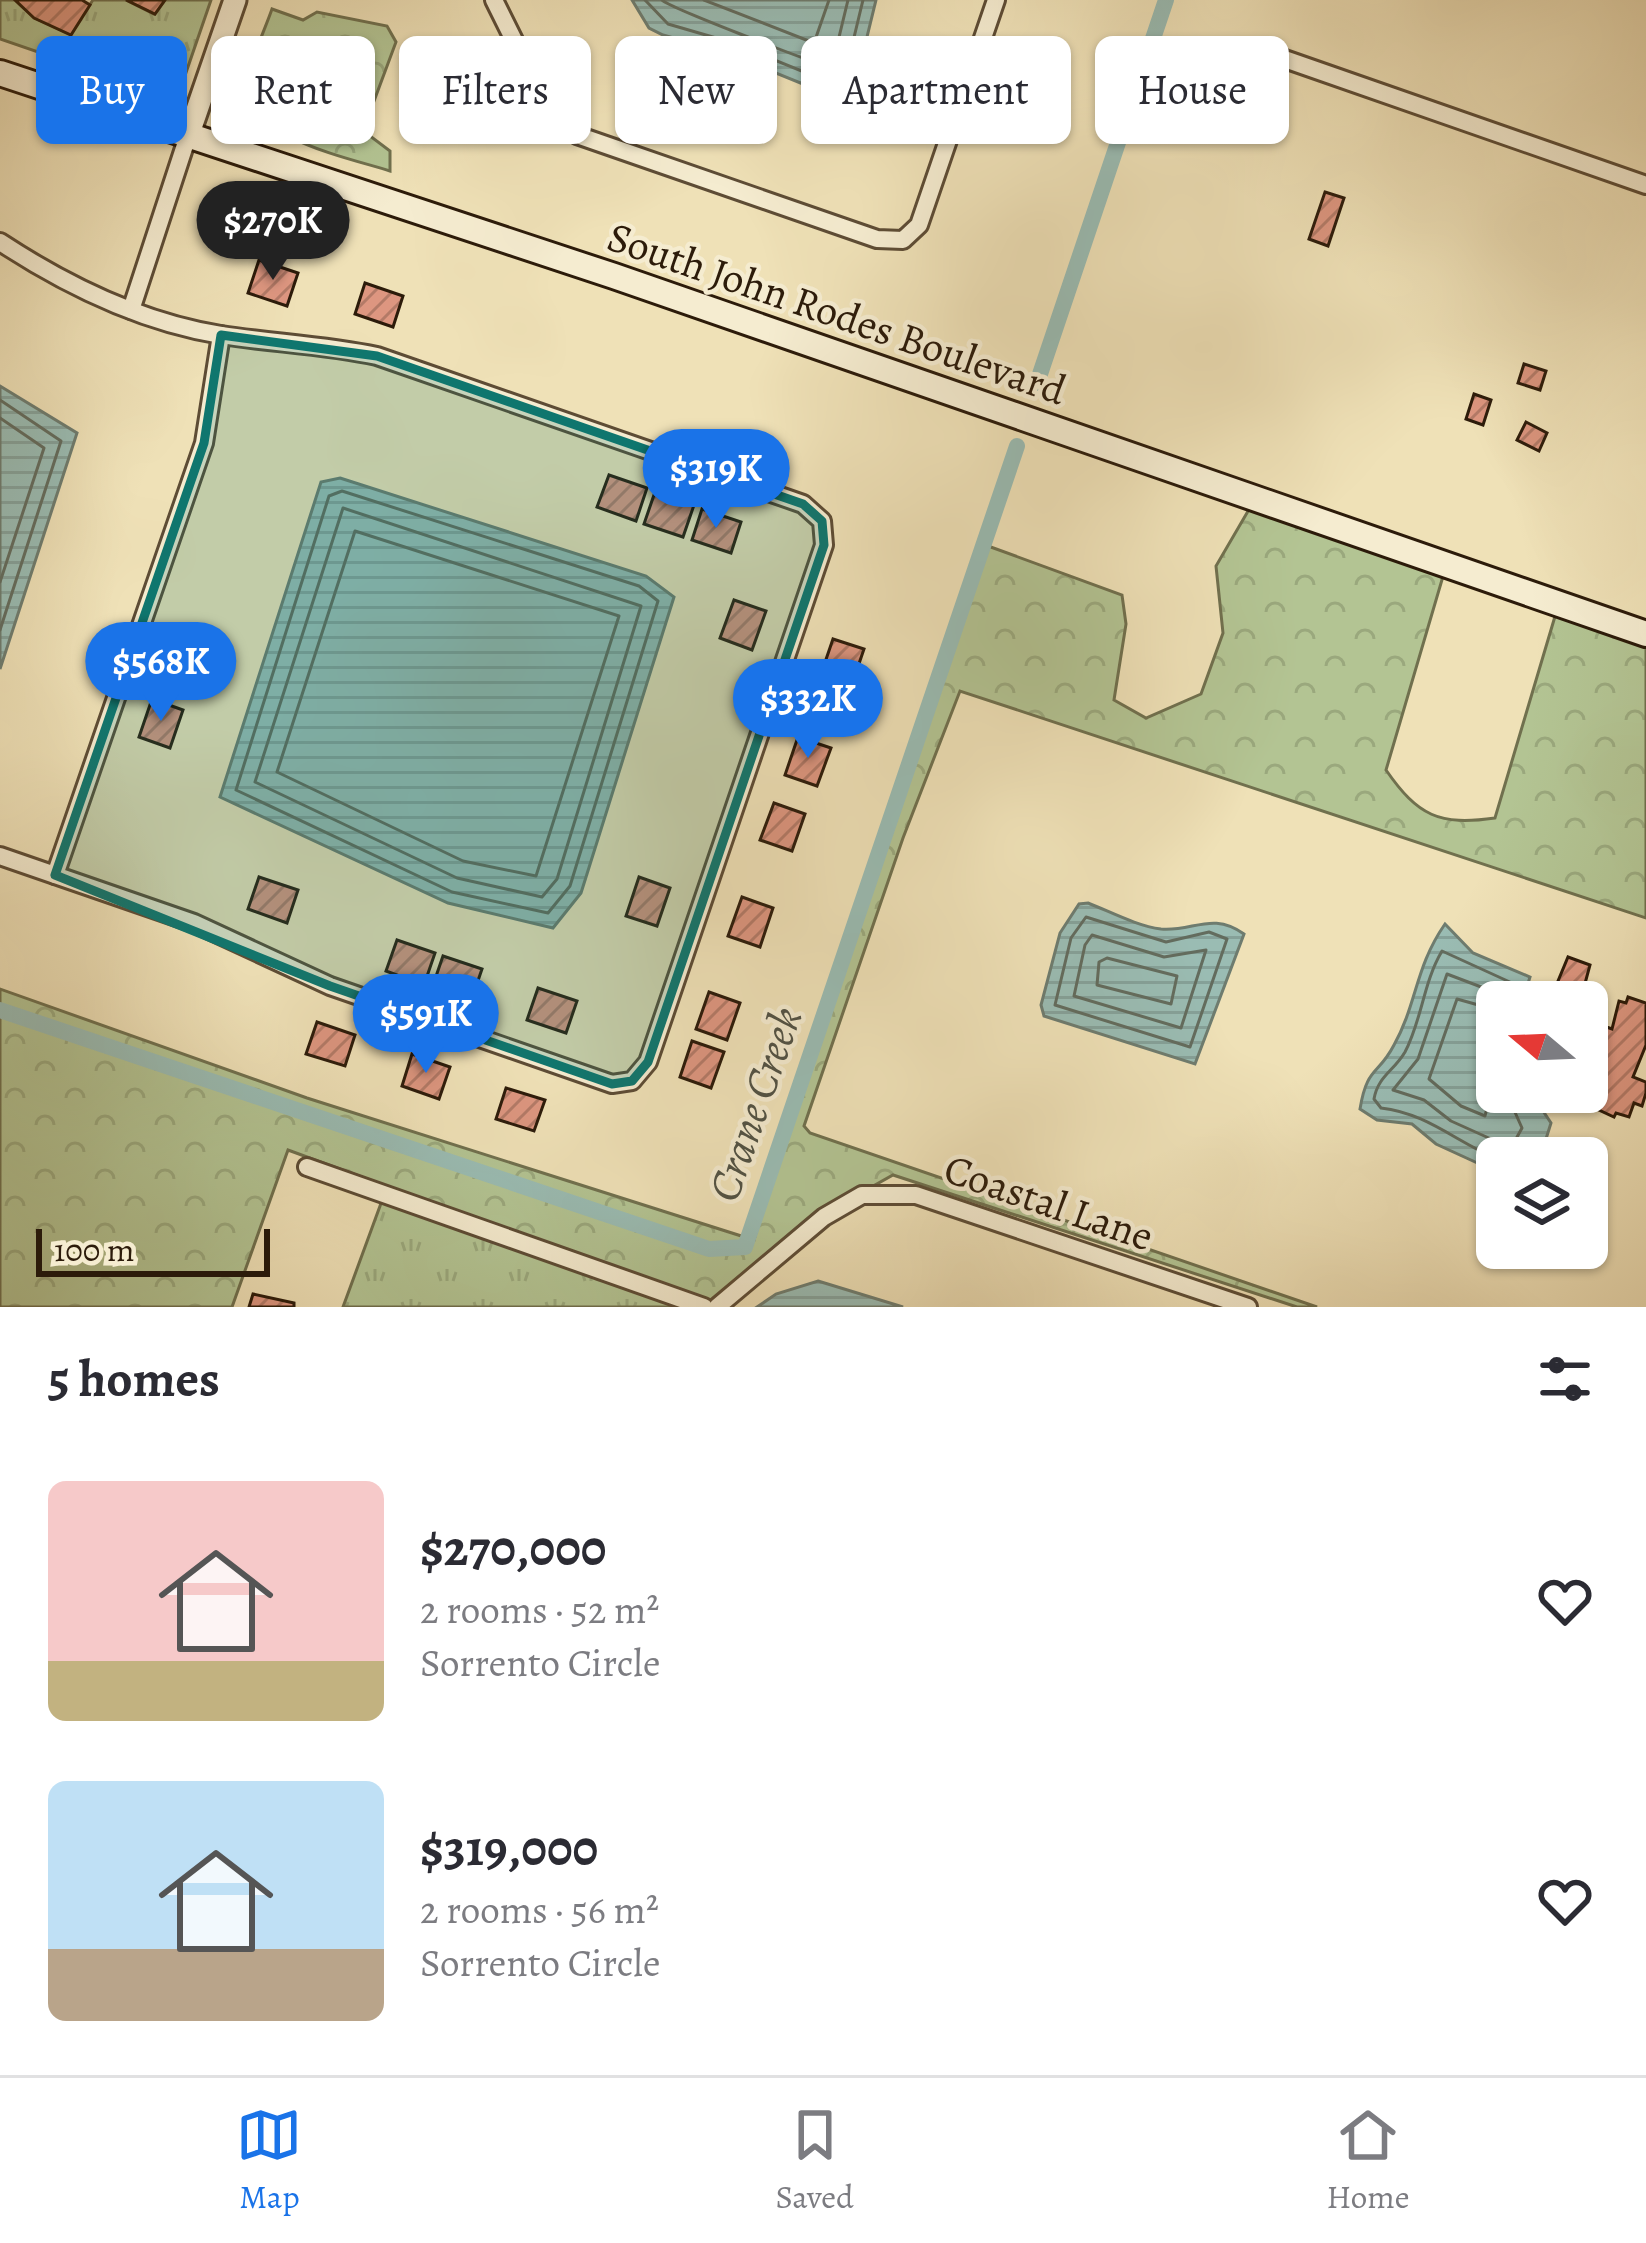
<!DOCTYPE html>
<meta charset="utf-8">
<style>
:root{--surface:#fff;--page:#f7f7f7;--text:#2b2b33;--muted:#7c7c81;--line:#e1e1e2;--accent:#1a73e8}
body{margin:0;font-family:Alegreya,serif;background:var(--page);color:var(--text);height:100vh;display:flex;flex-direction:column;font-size:45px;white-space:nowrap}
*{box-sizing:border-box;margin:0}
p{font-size:39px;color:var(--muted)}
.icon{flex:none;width:66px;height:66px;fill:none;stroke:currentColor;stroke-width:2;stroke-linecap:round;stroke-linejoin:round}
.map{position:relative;height:1307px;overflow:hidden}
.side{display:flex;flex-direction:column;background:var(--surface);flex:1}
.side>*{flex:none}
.top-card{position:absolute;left:36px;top:36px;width:1575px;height:108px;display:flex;gap:24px}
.needle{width:78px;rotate:289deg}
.controls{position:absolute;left:1476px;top:981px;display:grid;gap:24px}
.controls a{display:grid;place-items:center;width:132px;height:132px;border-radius:18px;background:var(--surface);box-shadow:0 3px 9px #0004;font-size:60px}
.scale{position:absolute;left:36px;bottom:30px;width:234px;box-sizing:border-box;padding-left:12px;border:6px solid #2c1b0a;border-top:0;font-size:33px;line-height:42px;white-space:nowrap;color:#2c1b0a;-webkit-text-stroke:9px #f5ecd0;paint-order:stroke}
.price{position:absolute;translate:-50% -102px;padding:0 27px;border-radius:42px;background:var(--accent);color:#fff;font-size:39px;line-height:78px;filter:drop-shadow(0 3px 6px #0008)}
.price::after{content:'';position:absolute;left:50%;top:72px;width:36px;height:27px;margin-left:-18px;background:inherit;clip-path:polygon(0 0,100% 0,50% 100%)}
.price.on{background:#222;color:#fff}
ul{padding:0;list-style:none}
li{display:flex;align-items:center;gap:36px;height:300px;padding:0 48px}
li span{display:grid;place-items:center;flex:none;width:336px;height:240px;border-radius:18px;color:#555}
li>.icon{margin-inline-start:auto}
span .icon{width:144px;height:144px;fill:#fffc;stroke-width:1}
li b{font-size:51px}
h2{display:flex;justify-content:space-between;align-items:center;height:144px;padding:0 48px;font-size:51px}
.pill{padding:0 42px;border-radius:18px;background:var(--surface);box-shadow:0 3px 9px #0004;font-size:42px;line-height:108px}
.pill.on{background:var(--accent);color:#fff}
.menu{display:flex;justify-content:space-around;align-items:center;height:168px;border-top:3px solid var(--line);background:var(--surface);font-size:33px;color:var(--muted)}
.menu a{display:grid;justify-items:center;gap:6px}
.menu .on{color:var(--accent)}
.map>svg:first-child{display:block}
.grass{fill:url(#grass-tufts);stroke:#70704e;stroke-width:3}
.forest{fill:url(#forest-crowns);stroke:#70704e;stroke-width:3}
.water{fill:url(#water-rules);stroke:#6e7c6f;stroke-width:3}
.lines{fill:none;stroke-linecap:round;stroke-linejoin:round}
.shore{stroke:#636c5e;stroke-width:3}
.canal{stroke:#9abcb3;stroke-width:16}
.building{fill:url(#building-hatch);stroke:#2c1b0a;stroke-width:3}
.minor-casing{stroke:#5d4c35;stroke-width:22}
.tertiary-casing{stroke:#5d4c35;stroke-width:27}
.secondary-casing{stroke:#2c1b0a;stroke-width:30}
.minor{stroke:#f5ecd0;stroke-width:16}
.tertiary{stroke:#f5ecd0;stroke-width:21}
.secondary{stroke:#f5ecd0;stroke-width:24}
.marked{fill:#0f766e;fill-opacity:0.2;stroke:#0f766e;stroke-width:9;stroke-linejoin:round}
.labels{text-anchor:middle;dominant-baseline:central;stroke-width:9;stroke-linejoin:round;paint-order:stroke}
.street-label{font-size:42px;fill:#2c1b0a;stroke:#f5ecd0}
.water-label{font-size:45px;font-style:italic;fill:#525345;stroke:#f5ecd0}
</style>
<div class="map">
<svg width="1646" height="1307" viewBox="0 0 1646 1307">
<defs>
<pattern id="grass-tufts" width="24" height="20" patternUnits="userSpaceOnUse" patternTransform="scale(3)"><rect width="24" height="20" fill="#b3c493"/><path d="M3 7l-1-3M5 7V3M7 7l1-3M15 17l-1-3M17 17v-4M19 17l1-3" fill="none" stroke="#9aa87d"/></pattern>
<pattern id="forest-crowns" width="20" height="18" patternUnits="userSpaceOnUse" patternTransform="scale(3)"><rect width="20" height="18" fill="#b3c493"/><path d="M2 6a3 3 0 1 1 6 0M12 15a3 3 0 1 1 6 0" fill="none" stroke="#9aa87d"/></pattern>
<pattern id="water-rules" width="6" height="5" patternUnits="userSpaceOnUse" patternTransform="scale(3)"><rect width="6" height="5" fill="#9abcb3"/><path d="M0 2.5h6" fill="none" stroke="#85a199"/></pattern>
<pattern id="building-hatch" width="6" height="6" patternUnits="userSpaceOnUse" patternTransform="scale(3)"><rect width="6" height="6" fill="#dd9680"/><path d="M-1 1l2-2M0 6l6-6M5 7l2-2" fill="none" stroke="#b37a67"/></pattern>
</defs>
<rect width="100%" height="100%" fill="#efe1b7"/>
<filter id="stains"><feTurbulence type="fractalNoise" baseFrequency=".00167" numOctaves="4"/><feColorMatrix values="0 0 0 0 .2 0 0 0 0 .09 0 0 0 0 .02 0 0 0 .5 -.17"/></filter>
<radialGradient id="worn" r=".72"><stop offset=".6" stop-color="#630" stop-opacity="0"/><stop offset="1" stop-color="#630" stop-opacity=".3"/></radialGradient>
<g class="grass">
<polygon points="0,0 15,0 35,18 70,34 93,0 126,0 154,14 165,0 211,0 180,90 163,95 0,39"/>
<polygon points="387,1187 716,1307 343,1307"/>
</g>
<g class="forest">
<path d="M272,9l31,11 14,-8 70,14 9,16 -29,78 3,16 20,15v20c-40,-13 -149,-34 -142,-89 3,-24 16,-50 24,-73z"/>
<path d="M1251,506l193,67 -58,197c32,46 53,56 109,48l61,-205 90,30v275l-686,-227 -57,147 -99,288 6,7 507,174h-20l-404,-132 -73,41 -104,91 -428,-157 -56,157h-232v-318l307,109 447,142 39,-140 195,-554 134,49 4,29 -12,76 32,18 55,-24 22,-61 -7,-67z"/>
</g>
<g class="water">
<polygon points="632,0 876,0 855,86 835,97 727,53 663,35 649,28"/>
<polygon points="0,386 77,433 0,669"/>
<polygon points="340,478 646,576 674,597 581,893 553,928 448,903 220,797 321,482"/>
<path d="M1088,903c23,9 49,23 73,26 32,3 51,-18 83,5l-49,130 -151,-48 -3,-11 19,-72 19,-29z"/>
<path d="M1445,924l28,29 57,24 -5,16 12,4 -2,5h-38v90l36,4 18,27 -11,35h-43v14l-61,-28 -24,-20 -35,-4 -17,-11c7,-43 18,-33 34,-64 23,-41 21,-78 51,-121z"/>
<polygon points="818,1281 903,1307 757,1307 776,1294"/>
</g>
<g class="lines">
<g class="shore">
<polyline points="645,0 668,24 730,42 836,85 844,79 863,0"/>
<path d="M662,0c6,7 146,61 165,66l6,-4 15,-62"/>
<polyline points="704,0 814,43 829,0"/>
<polyline points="0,400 61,441 0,630"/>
<polyline points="0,418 44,448 0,582"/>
<polygon points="342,491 639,586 658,601 570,886 548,913 452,892 236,790 329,496"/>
<polygon points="343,508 641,606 557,879 542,897 457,878 255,782"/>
<polygon points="355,531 619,616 536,876 463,861 277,772"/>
<polygon points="1086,917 1166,942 1209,932 1227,939 1190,1047 1055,1005 1071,938"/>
<polygon points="1092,935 1164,957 1206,950 1181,1028 1074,996 1085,945"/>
<polygon points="1107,958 1177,976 1171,1004 1097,985 1099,962"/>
<polyline points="1501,1002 1497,993 1447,974 1418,1059 1393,1090 1424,1100 1451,1121 1511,1148 1522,1128 1506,1092"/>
<polyline points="1497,1027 1482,1006 1457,999 1429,1079 1461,1106 1485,1116 1497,1067"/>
<path d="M1497,1159c-42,-18 -71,-46 -116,-51l-7,-9c4,-23 20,-28 31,-47 17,-32 18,-69 37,-101l70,32 7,19"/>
</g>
<g class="canal">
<polyline points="1036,386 1166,0"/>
<polyline points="0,1010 709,1249 745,1247 1017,446"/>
</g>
</g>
<g class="building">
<polygon points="15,0 82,0 90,5 71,35 34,18"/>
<polygon points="126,0 165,0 155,14"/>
<polygon points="1325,192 1344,198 1328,246 1309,239"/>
<polygon points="259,260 298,273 287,306 248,293"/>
<polygon points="365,283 403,296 393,327 355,314"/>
<polygon points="1524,364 1546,371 1540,390 1518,383"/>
<polygon points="1474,394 1491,400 1483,425 1466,419"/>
<polygon points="1526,422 1547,433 1539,451 1517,440"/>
<polygon points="609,475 647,488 636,521 597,507"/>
<polygon points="655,492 694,505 683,537 644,524"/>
<polygon points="702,509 741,522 731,553 692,540"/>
<polygon points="734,600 766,611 752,650 720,638"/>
<polygon points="833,639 864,649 851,687 820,677"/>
<polygon points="152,699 183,710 170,748 139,737"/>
<polygon points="798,737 831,748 817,786 785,775"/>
<polygon points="774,803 805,814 792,851 760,840"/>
<polygon points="259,877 298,890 287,923 248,909"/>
<polygon points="639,877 670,888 657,926 626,916"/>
<polygon points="742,897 773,908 760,947 728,936"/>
<polygon points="397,940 435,953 424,985 386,971"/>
<polygon points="443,956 482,969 471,1001 432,988"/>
<polygon points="1568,957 1590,965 1580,1002 1553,993"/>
<polygon points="538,988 577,1001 566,1033 527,1020"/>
<polygon points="709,992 740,1003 727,1040 696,1029"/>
<polygon points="1628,997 1646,1003 1646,1045 1633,1077 1646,1082 1646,1093 1642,1106 1634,1103 1629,1117 1616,1113 1614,1117 1569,1096 1587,1092 1587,1062 1601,1063 1589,1059 1601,1025 1612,1029 1619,1001 1626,1003"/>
<polygon points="317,1022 355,1035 345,1066 306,1054"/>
<polygon points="692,1041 724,1052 711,1088 680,1077"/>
<polygon points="412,1054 450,1067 439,1099 402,1086"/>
<polygon points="506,1088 545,1100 534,1131 496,1119"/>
<polygon points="253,1294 294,1303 294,1307 249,1307"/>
</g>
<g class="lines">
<defs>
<g id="minor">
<polyline points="494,0 550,113 577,135 877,239 903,240 919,225 996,0"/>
<polyline points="1276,56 1646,185"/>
<path d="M0,242c67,44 140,80 221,93 52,8 104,10 156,21l426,148 19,17 2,24 -176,517 -16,19 -20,3 -282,-98 -136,-63 -194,-67"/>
<polyline points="131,310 187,139"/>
<polyline points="55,875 204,443 221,335"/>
<polyline points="307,1167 704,1307"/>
<polyline points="717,1307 824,1217 862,1195 916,1195 1248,1307"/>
</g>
<polyline id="tertiary" points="187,139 235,0"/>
<polyline id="secondary" points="0,73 614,276 1646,634"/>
</defs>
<use href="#minor" class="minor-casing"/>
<use href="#tertiary" class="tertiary-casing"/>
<use href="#secondary" class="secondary-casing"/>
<use href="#minor" class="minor"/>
<use href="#tertiary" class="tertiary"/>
<use href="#secondary" class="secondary"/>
</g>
<path class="marked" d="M221,335l156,21 426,148 19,17 2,24 -176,517 -16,19 -20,3 -282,-98 -275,-111 149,-432z"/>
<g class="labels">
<g class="street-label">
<text transform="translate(837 313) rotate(19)">South John Rodes Boulevard</text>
<text transform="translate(1049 1202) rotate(19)">Coastal Lane</text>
</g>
<g class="water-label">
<text transform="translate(755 1104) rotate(-71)">Crane Creek</text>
</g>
</g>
<rect width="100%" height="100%" filter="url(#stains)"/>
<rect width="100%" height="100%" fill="url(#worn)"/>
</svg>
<div class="controls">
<a><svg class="needle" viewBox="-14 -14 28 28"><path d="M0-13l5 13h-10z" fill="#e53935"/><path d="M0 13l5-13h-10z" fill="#7c7c81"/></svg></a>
<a><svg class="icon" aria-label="layers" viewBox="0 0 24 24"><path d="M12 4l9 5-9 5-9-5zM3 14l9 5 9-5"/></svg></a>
</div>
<div class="scale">100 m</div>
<b class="price on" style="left:273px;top:283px">$270K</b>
<b class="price" style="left:716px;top:531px">$319K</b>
<b class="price" style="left:161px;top:724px">$568K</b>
<b class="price" style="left:808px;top:761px">$332K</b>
<b class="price" style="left:426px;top:1076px">$591K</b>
<div class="top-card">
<a class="pill on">Buy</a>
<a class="pill">Rent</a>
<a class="pill">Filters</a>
<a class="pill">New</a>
<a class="pill">Apartment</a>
<a class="pill">House</a>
</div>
</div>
<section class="side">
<h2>5 homes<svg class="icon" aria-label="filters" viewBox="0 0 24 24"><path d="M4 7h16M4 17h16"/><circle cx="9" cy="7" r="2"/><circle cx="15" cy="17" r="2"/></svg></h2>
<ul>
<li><span style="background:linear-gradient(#f6c9c9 75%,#c2b280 0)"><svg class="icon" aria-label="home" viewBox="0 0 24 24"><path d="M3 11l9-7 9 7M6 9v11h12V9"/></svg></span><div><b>$270,000</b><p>2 rooms · 52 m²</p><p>Sorrento Circle</p></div><svg class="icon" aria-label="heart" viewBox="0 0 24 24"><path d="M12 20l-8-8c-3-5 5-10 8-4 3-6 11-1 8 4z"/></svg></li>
<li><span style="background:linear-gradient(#bfe0f5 70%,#b9a48a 0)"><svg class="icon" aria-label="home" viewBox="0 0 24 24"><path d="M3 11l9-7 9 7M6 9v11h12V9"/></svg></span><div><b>$319,000</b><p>2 rooms · 56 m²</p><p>Sorrento Circle</p></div><svg class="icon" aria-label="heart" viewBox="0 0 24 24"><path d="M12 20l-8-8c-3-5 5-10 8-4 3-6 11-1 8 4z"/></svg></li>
</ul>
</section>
<nav class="menu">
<a class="on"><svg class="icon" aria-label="map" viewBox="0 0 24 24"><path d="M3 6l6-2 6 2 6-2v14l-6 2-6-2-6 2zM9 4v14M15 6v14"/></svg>Map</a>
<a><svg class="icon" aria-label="saved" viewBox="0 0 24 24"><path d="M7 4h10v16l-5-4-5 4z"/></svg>Saved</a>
<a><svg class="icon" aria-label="home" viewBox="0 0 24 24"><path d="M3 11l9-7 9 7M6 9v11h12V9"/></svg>Home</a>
</nav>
